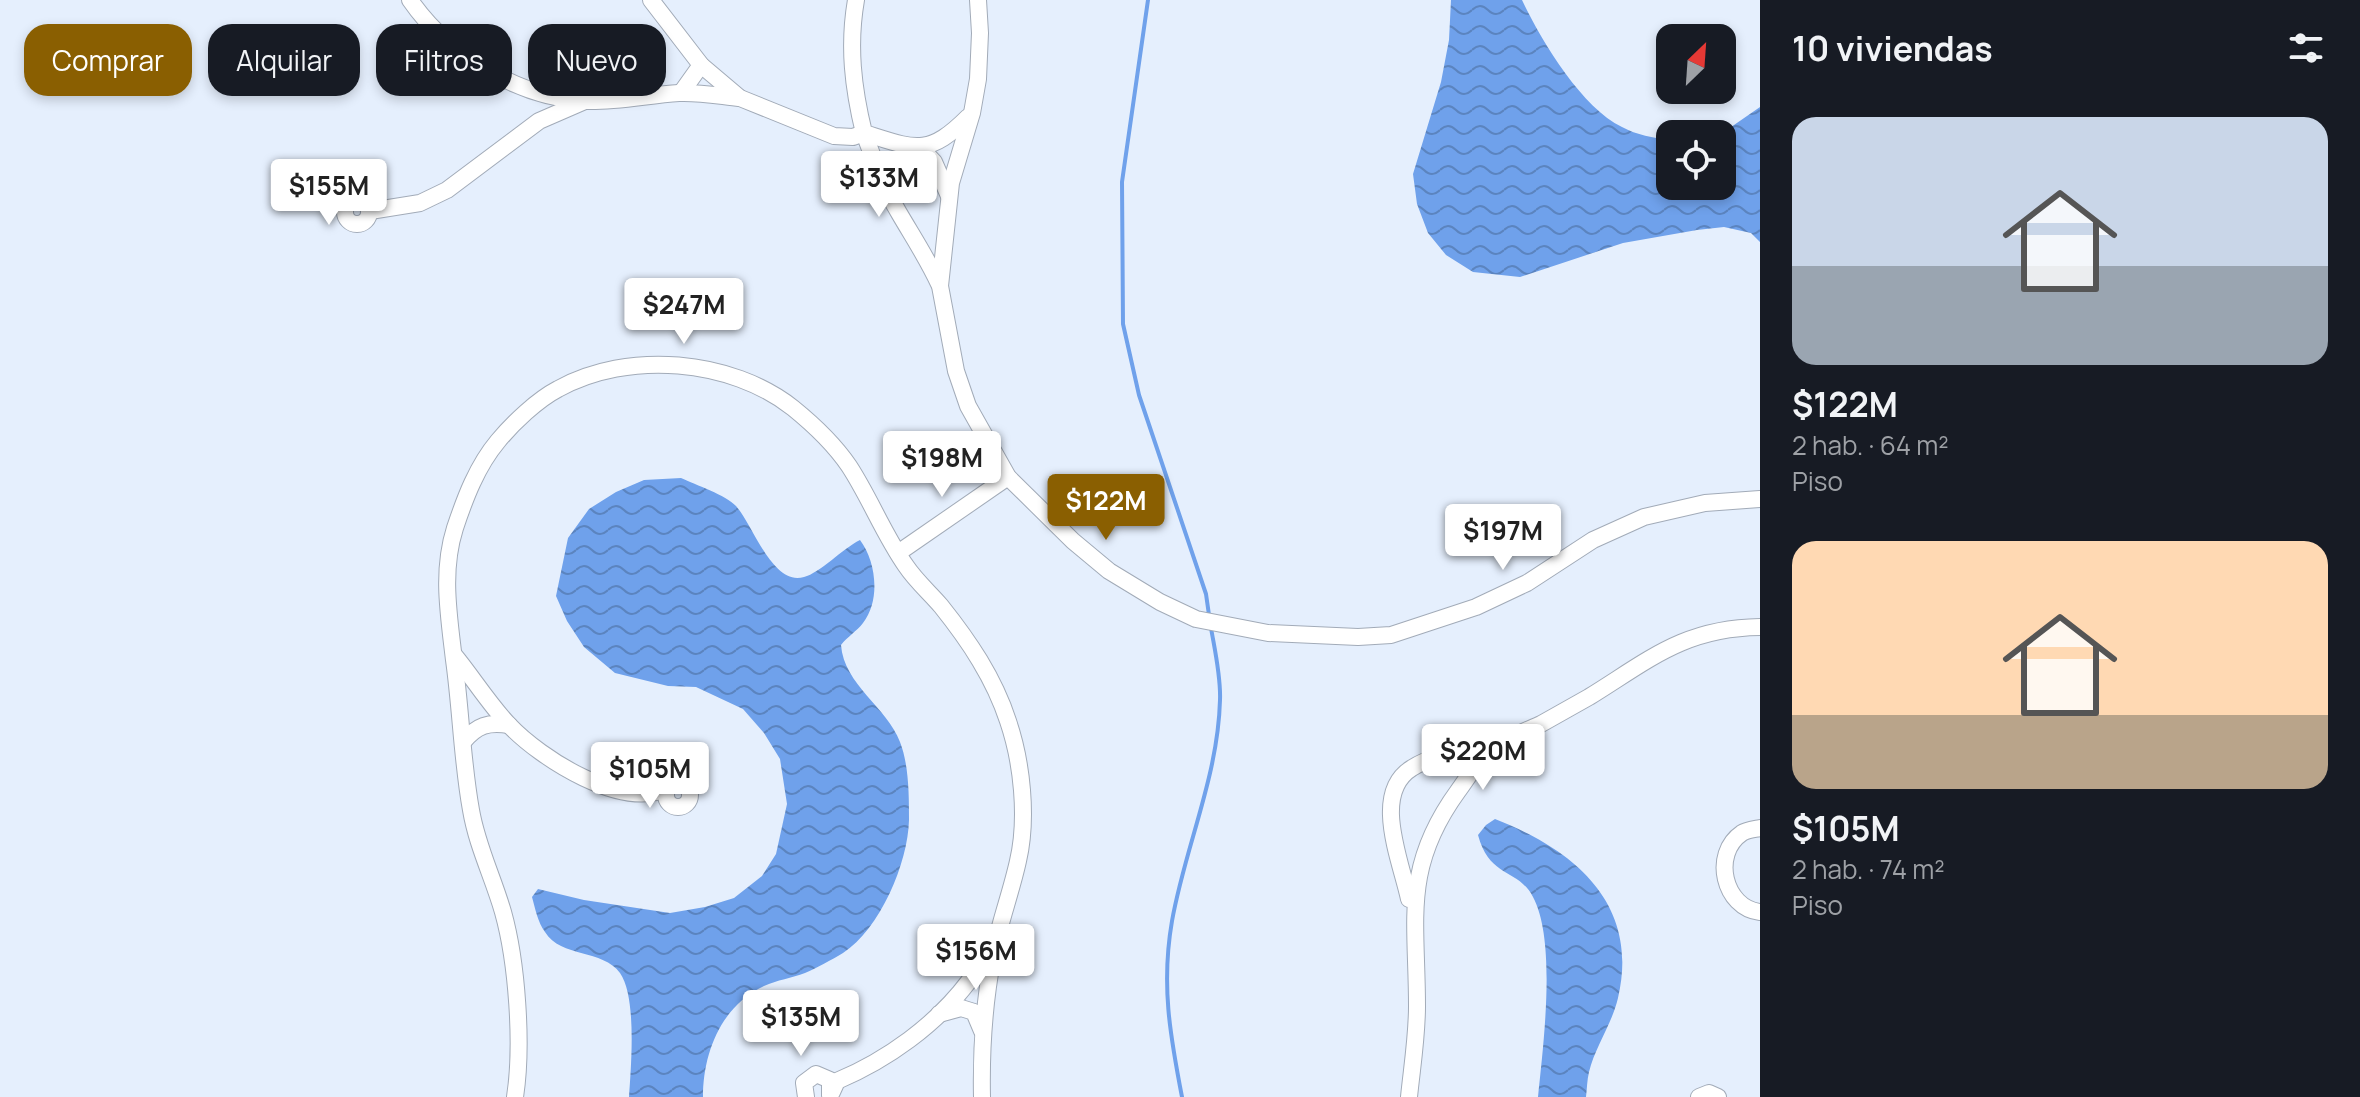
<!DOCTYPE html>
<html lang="es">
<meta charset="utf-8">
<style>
:root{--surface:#171b24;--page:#20242c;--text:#f1f3f6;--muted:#9ea1a6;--accent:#8a5f01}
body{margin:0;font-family:Manrope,sans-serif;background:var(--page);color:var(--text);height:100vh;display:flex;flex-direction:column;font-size:30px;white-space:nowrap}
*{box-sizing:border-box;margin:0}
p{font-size:26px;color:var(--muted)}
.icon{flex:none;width:44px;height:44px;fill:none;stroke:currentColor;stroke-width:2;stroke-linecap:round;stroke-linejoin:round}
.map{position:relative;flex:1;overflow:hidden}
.drawer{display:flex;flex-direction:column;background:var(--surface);width:600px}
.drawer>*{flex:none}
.banner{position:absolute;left:24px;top:24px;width:760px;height:72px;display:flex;gap:16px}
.needle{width:52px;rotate:25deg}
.buttons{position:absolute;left:1656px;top:24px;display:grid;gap:16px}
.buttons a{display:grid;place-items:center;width:80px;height:80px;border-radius:16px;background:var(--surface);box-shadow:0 4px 12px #0003;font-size:40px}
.price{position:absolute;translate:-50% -68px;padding:0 18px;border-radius:8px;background:#fff;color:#222;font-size:26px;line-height:52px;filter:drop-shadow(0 2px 4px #0008)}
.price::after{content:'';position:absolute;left:50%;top:48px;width:24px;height:18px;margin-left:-12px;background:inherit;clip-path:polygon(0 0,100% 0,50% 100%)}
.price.active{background:var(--accent);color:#fff}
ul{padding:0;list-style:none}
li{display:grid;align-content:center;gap:16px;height:424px;padding:0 32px}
li span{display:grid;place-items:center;height:248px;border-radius:24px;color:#555}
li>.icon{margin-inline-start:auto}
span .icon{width:144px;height:144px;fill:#fffc;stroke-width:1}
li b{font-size:34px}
h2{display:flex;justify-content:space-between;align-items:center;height:96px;padding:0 32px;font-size:34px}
.pill{padding:0 28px;border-radius:24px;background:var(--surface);box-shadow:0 4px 12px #0003;font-size:28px;line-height:72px}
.pill.active{background:var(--accent);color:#fff}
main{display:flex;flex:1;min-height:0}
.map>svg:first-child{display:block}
.water{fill:url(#water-waves)}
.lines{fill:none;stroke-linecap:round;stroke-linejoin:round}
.stream{stroke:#6fa1eb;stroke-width:4}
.minor-casing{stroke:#a2abb8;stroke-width:18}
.minor{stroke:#fff;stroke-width:16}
</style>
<main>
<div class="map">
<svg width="1760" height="1097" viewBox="0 0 1760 1097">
<defs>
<pattern id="water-waves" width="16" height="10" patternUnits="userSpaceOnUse" patternTransform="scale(2)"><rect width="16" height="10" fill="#6fa1eb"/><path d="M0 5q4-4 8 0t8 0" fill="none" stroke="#5b84bf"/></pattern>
</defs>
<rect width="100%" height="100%" fill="#e5effd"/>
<g class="water">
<path d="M1451,0h71c19,40 59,107 100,127 15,8 31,11 48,13v46h52l-1,-52 39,-27v135l-9,-9 -27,-6 -27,3 -74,13 -103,34 -47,-5 -27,-17 -18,-22 -11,-29 -4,-30 28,-92 8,-42z"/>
<path d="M681,478c15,7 45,17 55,28 17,19 37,81 68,71 16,-4 38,-28 56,-37 16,21 21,60 3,83 -6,8 -16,14 -22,22 3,40 46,62 59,97 9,23 9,54 9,78 -1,43 -29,109 -66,133 -12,7 -26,15 -38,20 -13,5 -28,7 -41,13 -43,20 -61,67 -61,111h-74c2,-30 8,-100 -9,-124 -17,-24 -59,-15 -75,-41 -7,-9 -10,-24 -13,-35l6,-8 46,11 86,13 35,-6 29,-9 28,-22 14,-22 11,-50 -7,-45 -16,-26 -21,-24 -47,-22 -28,-1 -53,-13 -31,-26 -17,-26 -11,-25 12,-58 21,-29 27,-17 28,-12z"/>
<path d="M1495,819c80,31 145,85 123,179 -6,26 -23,49 -29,74 -2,8 -2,17 -3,25h-48c5,-51 19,-155 -5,-200 -15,-29 -43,-18 -55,-62l8,-10z"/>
</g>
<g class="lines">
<g class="stream">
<polyline points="1148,0 1122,182 1123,324 1139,395 1206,594 1209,615"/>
<path d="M1182,1097c-12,-62 -21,-113 -10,-176 13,-74 46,-144 48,-221 1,-23 -5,-49 -9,-72"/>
</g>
<defs>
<g id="minor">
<path d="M410,0c38,55 109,98 176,101 31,1 62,-6 93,-8 20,-1 41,3 61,5"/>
<path d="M651,0l50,65 39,33 94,38 19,1 11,-4c10,27 20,55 35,80 14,24 28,45 40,71"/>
<path d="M856,0c-8,46 -3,88 8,133 51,16 64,24 104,-16"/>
<polyline points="978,0 980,33 978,79 972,113 951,183 940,286 956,371 968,406 1008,477 1073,541 1109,571 1160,602 1196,619 1268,633 1358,637 1391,635 1476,607 1527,583 1593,540 1644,517 1705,503 1760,499"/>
<polyline points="681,93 701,65"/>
<polyline points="920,147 934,162 949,196"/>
<polyline points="890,194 906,146"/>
<circle cx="357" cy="212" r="12"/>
<polyline points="370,211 420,203 447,190 539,121 585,101"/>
<polyline points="898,553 1008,477"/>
<path d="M455,656c18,22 34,48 54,69 31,33 115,87 160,62"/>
<path d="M463,742c14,-17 25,-20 46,-17"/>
<circle cx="678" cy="795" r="12"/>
<path d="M1760,828c-5,1 -14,2 -18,5 -31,21 -18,75 18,79"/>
<path d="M1409,899c-8,-38 -38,-106 3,-131 23,-15 57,-18 83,-25"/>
<polyline points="939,1014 961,1008 974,1012 982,1031"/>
<path d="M832,1092l5,-11c50,-21 99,-56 132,-100 9,-12 15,-25 23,-38"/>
<path d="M515,1097c8,-52 2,-135 -12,-185 -10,-35 -26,-66 -32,-102 -9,-49 -10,-100 -17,-150 -5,-44 -13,-88 1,-132 10,-30 22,-62 43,-87 15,-18 39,-41 60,-52 70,-39 173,-30 235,19 21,17 41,36 56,58 21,32 35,69 57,100 10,15 24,27 35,40 28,35 53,72 67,115 14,41 20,97 10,140 -7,32 -19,63 -25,95 -9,47 -12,93 -11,141"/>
<polyline points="806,1097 804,1083 816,1074 830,1080 830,1095"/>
<path d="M1409,1097c3,-30 8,-60 8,-91 0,-87 -15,-138 41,-215 8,-11 16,-24 25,-34 16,-16 38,-24 58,-33 16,-9 32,-18 48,-27 60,-37 95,-69 171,-70"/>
<polyline points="1699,1097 1709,1093 1718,1097"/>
</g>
</defs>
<use href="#minor" class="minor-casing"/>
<use href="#minor" class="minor"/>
</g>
</svg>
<div class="buttons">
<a><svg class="needle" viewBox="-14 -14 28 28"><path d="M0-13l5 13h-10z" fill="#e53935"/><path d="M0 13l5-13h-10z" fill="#9ea1a6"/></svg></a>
<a><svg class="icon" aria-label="locate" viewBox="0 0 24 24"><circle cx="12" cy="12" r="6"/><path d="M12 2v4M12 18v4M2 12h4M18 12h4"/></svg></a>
</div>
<b class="price" style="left:879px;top:219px">$133M</b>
<b class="price" style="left:329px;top:227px">$155M</b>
<b class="price" style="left:684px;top:346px">$247M</b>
<b class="price" style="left:942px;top:499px">$198M</b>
<b class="price active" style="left:1106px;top:542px">$122M</b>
<b class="price" style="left:1503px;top:572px">$197M</b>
<b class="price" style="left:1483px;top:792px">$220M</b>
<b class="price" style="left:650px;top:810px">$105M</b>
<b class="price" style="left:976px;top:992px">$156M</b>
<b class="price" style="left:801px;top:1058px">$135M</b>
<div class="banner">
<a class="pill active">Comprar</a>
<a class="pill">Alquilar</a>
<a class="pill">Filtros</a>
<a class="pill">Nuevo</a>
</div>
</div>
<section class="drawer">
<h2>10 viviendas<svg class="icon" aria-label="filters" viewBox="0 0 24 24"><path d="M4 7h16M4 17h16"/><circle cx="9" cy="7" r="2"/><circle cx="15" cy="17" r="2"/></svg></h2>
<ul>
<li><span style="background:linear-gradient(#c9d6e8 60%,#9aa5b1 0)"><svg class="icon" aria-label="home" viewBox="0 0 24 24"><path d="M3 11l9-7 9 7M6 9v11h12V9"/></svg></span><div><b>$122M</b><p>2 hab. · 64 m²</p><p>Piso</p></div></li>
<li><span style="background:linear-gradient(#ffd9b3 70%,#b9a48a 0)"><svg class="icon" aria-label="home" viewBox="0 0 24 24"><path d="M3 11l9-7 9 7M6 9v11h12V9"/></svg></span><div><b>$105M</b><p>2 hab. · 74 m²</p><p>Piso</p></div></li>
</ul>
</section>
</main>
